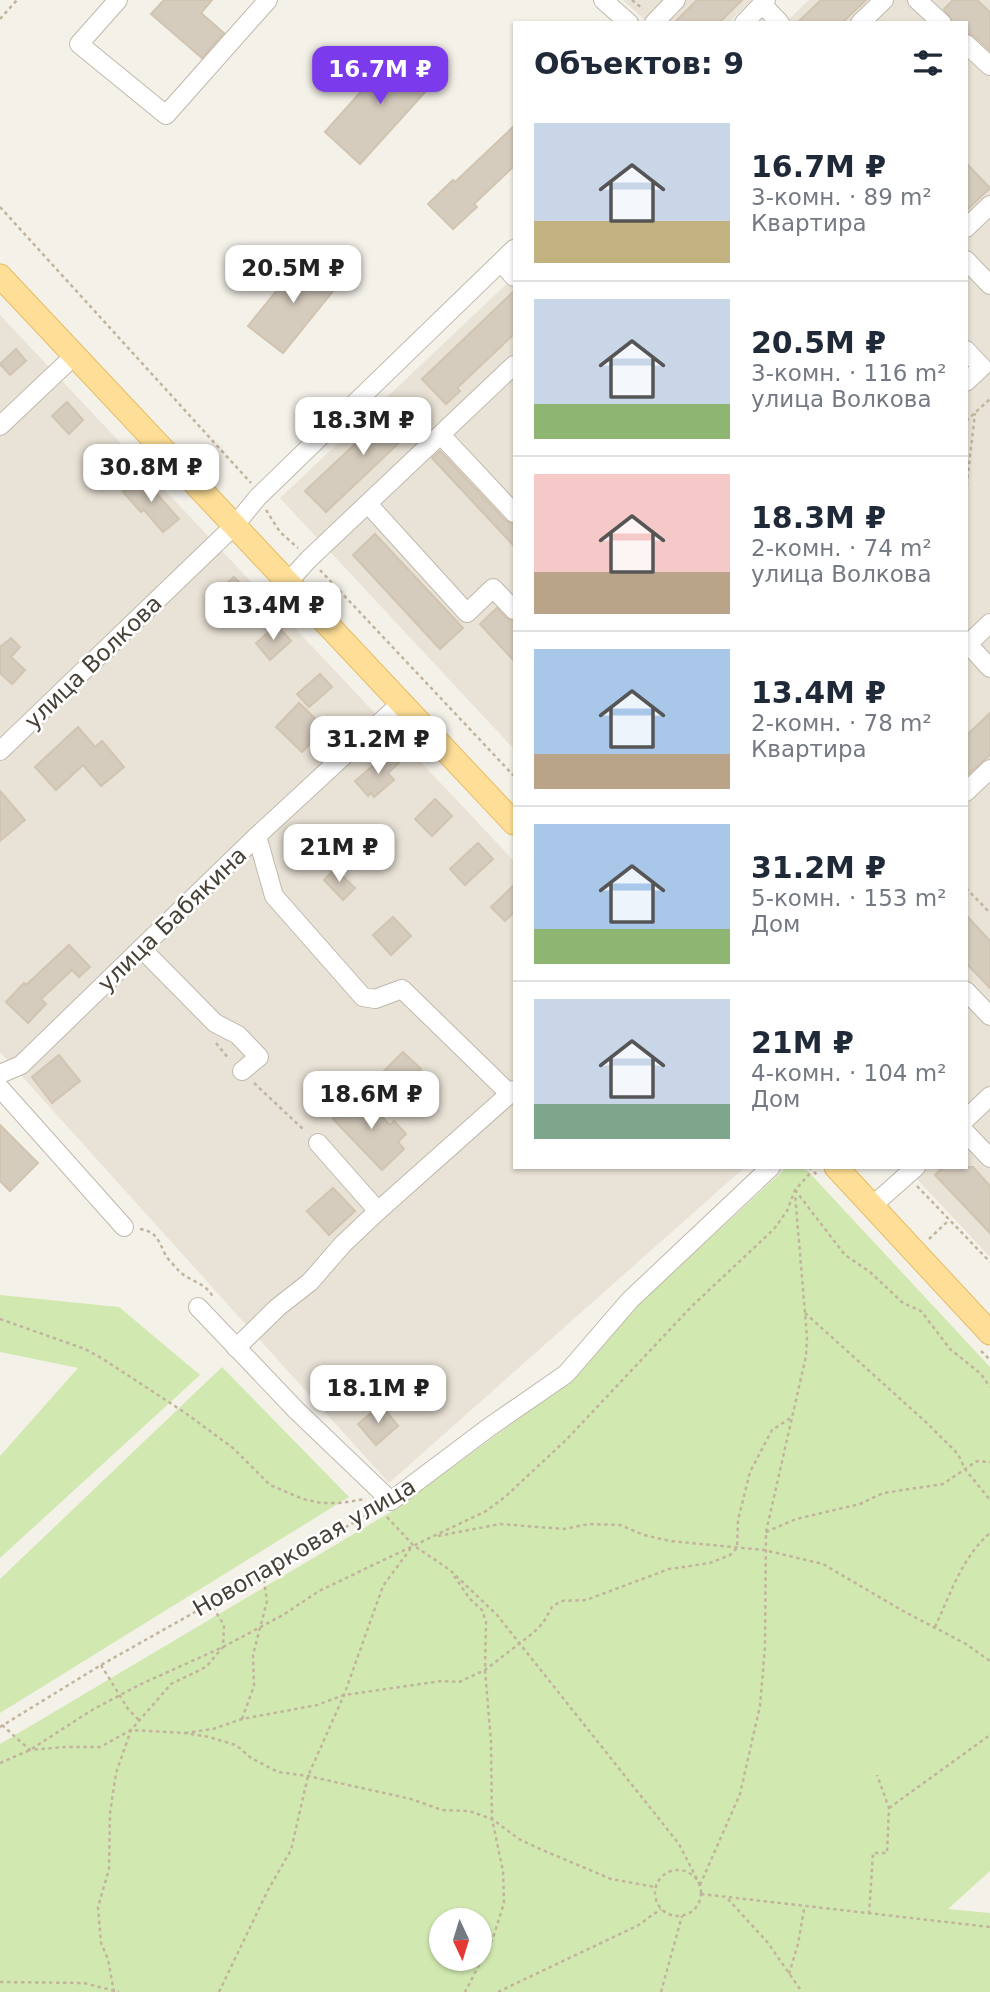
<!DOCTYPE html>
<html lang="ru">
<meta charset="utf-8">
<style>
:root{--surface:#fff;--page:#f2f2f3;--text:#1f2937;--muted:#747a83;--line:#e0e1e3;--accent:#7c3aed}
body{margin:0;font-family:"DejaVu Sans",sans-serif;background:var(--page);color:var(--text);height:100vh;display:flex;flex-direction:column;font-size:26px;white-space:nowrap}
*{box-sizing:border-box;margin:0}
p{font-size:23px;color:var(--muted)}
.icon{flex:none;width:38px;height:38px;fill:none;stroke:currentColor;stroke-width:2;stroke-linecap:round;stroke-linejoin:round}
.map{position:relative;flex:1;overflow:hidden}
.panel{position:absolute;left:513px;top:21px;width:455px;height:1148px;display:flex;flex-direction:column;background:var(--surface);border-radius:0px;box-shadow:0 2px 5px #0004}
.panel>*{flex:none}
.needle{width:46px;rotate:176deg}
.buttons{position:absolute;left:429px;top:1908px;display:grid;gap:14px}
.buttons a{display:grid;place-items:center;width:63px;height:63px;border-radius:50%;background:var(--surface);box-shadow:0 2px 5px #0004;font-size:35px}
.price{position:absolute;translate:-50% -60px;padding:0 16px;border-radius:14px;background:#fff;color:#222;font-size:23px;line-height:46px;filter:drop-shadow(0 2px 4px #0008)}
.price::after{content:'';position:absolute;left:50%;top:42px;width:21px;height:16px;margin-left:-10px;background:inherit;clip-path:polygon(0 0,100% 0,50% 100%)}
.price.current{background:var(--accent);color:#fff}
ul{padding:0;list-style:none}
li{display:flex;align-items:center;gap:21px;height:175px;padding:0 21px}
li+li{border-top:2px solid var(--line)}
li span{display:grid;place-items:center;flex:none;width:196px;height:140px;border-radius:0px;color:#555}
li>.icon{margin-inline-start:auto}
span .icon{width:84px;height:84px;fill:#fffc;stroke-width:1}
li b{font-size:30px}
h2{display:flex;justify-content:space-between;align-items:center;height:84px;padding:0 21px;font-size:30px}
.map>svg:first-child{display:block}
.residential{fill:#e9e2d6}
.green{fill:#d1e9b1;fill-rule:evenodd}
.building{fill:#d6ccbe;stroke:#d1c4b1;stroke-width:2}
.lines{fill:none;stroke-linecap:round;stroke-linejoin:round}
.minor-casing{stroke:#c0b8ab;stroke-width:20}
.major-casing{stroke:#e6bc65;stroke-width:25}
.path{stroke:#c2b49c;stroke-width:2.5;stroke-dasharray:3.5 3.5;stroke-linecap:butt}
.minor{stroke:#fff;stroke-width:18}
.major{stroke:#ffdf97;stroke-width:23}
.labels{text-anchor:middle;dominant-baseline:central;stroke-width:5;stroke-linejoin:round;paint-order:stroke}
.street-label{font-size:23px;fill:#484137;stroke:#fff}
</style>
<div class="map">
<svg width="990" height="1992" viewBox="0 0 990 1992">
<rect width="100%" height="100%" fill="#f4f1e9"/>
<g class="residential">
<polygon points="623,0 752,0 728,23 648,23"/>
<polygon points="809,0 990,0 990,1257 906,1167 966,1167 966,23 785,23"/>
<polygon points="514,277 514,749 280,498"/>
<polygon points="0,315 514,861 514,1167 745,1167 389,1483 0,1052"/>
</g>
<g class="green">
<path d="M787,1167h17l186,200v504l-42,38 42,4v79h-990v-248l394,-234 184,-135 54,-65zM441,1920h39v38h-39z"/>
<polygon points="0,1295 119,1307 200,1375 0,1558 0,1456 78,1368 0,1352"/>
<polygon points="222,1367 349,1497 0,1713 0,1579"/>
</g>
<g class="building">
<polygon points="164,0 212,0 201,13 224,33 202,58 151,14"/>
<polygon points="697,0 742,0 719,23 674,23"/>
<polygon points="821,0 866,0 842,23 797,23"/>
<polygon points="953,0 977,0 990,12 990,51 974,36 966,33 966,23 953,22 944,9"/>
<polygon points="399,49 435,81 360,164 325,132"/>
<polygon points="514,126 514,166 474,204 477,207 453,229 428,204 453,180 455,182"/>
<polygon points="966,163 990,188 966,211"/>
<polygon points="304,257 338,285 283,353 248,326"/>
<polygon points="514,291 514,334 457,388 460,391 446,404 422,379"/>
<polygon points="16,349 26,361 10,375 0,364"/>
<polygon points="67,402 83,420 69,434 52,416"/>
<polygon points="400,402 420,423 326,512 305,491"/>
<polygon points="440,451 506,521 514,524 514,546 432,458"/>
<polygon points="141,476 179,519 163,532 144,510 141,512 123,492"/>
<polygon points="375,534 463,628 440,649 353,555"/>
<polygon points="234,577 252,596 235,612 217,592"/>
<polygon points="497,608 506,618 514,621 514,661 480,624"/>
<polygon points="277,625 291,641 270,660 256,643"/>
<polygon points="11,638 20,647 11,657 25,670 12,684 0,673 0,647"/>
<polygon points="320,674 332,687 309,707 297,694"/>
<polygon points="299,703 325,728 302,752 276,727"/>
<polygon points="990,713 990,755 966,776 966,736"/>
<polygon points="78,727 95,747 102,741 124,767 101,786 83,765 56,790 35,767"/>
<polygon points="389,752 399,763 388,773 394,780 374,797 371,793 368,796 355,781"/>
<polygon points="0,791 25,820 0,841"/>
<polygon points="435,799 452,816 432,836 415,819"/>
<polygon points="478,843 493,859 465,885 450,869"/>
<polygon points="335,869 355,888 343,900 324,880"/>
<polygon points="514,885 514,912 505,921 491,907"/>
<polygon points="966,915 990,941 990,988 966,963"/>
<polygon points="393,917 411,936 391,955 373,935"/>
<polygon points="69,945 90,967 79,977 72,970 41,999 46,1004 28,1023 6,1002 24,983 26,985"/>
<polygon points="403,1052 421,1069 395,1094 386,1084 390,1079 383,1072"/>
<polygon points="59,1055 80,1081 52,1103 32,1077"/>
<polygon points="359,1093 390,1125 394,1121 406,1134 398,1142 404,1149 382,1170 333,1119"/>
<polygon points="0,1125 38,1163 10,1191 0,1181"/>
<polygon points="943,1167 973,1167 990,1186 990,1233 935,1175"/>
<polygon points="333,1188 355,1211 329,1235 307,1211"/>
<polygon points="381,1405 398,1426 376,1445 358,1424"/>
</g>
<g class="lines">
<defs>
<g id="minor">
<polyline points="118,0 79,44 166,115 268,0"/>
<polyline points="603,0 629,23"/>
<polyline points="917,0 942,23"/>
<polyline points="762,4 780,23"/>
<polyline points="654,23 676,0"/>
<polyline points="744,23 766,0"/>
<polyline points="860,23 884,0"/>
<polyline points="966,44 990,66"/>
<polyline points="966,228 990,205"/>
<polyline points="966,260 990,285"/>
<polyline points="501,262 514,277"/>
<polyline points="966,350 982,367 966,382"/>
<polyline points="0,426 75,355"/>
<polyline points="441,435 514,513"/>
<polyline points="368,504 467,613 493,588 514,610"/>
<polyline points="287,583 309,559 514,365"/>
<polyline points="966,642 990,668"/>
<polyline points="968,644 990,623"/>
<polyline points="0,751 235,525 258,497 514,249"/>
<polyline points="966,792 990,769"/>
<polyline points="257,836 274,896 363,997 375,999 402,989 510,1094"/>
<polyline points="142,949 215,1023 238,1035 259,1057 242,1071"/>
<polyline points="966,991 990,1016"/>
<polyline points="0,1074 21,1065 257,836 402,702"/>
<polyline points="0,1088 124,1227"/>
<polyline points="966,1119 990,1096"/>
<polyline points="966,1133 990,1158"/>
<polyline points="318,1143 378,1211"/>
<polyline points="872,1206 916,1167"/>
<polyline points="198,1307 296,1410 391,1501 488,1428 566,1374 630,1300 771,1167"/>
<polyline points="236,1348 278,1307 310,1282 343,1244 378,1211 514,1090"/>
</g>
<g id="major">
<polyline points="0,276 514,823"/>
<polyline points="836,1167 990,1333"/>
</g>
</defs>
<use href="#minor" class="minor-casing"/>
<use href="#major" class="major-casing"/>
<g class="path">
<polyline points="632,0 643,9"/>
<polyline points="0,19 17,0"/>
<polyline points="0,207 251,483"/>
<polyline points="966,421 990,399"/>
<polyline points="966,492 975,413"/>
<polyline points="266,510 280,532 298,548"/>
<polyline points="320,570 514,776"/>
<polyline points="966,888 990,913"/>
<polyline points="216,1043 229,1059"/>
<polyline points="254,1083 305,1131"/>
<polyline points="809,1167 819,1177"/>
<polyline points="917,1186 990,1262"/>
<polyline points="795,1190 845,1255 870,1272 903,1303 921,1311 950,1349 981,1374 990,1387"/>
<path d="M140,1229c17,3 18,11 25,25 3,6 10,12 14,17 11,11 25,10 34,26"/>
<polyline points="929,1239 949,1220"/>
<polyline points="805,1313 927,1423 958,1454 965,1469 990,1500"/>
<polyline points="0,1319 85,1349 103,1359 184,1412 233,1448 270,1485 303,1499 321,1503 340,1503 366,1499"/>
<polyline points="981,1351 990,1360"/>
<polyline points="387,1517 413,1545 450,1570 497,1615 679,1844 700,1885"/>
<polyline points="766,1532 796,1519 860,1504 883,1493 943,1484 977,1461 990,1462"/>
<polyline points="438,1536 500,1524 564,1529 589,1524 620,1525 644,1535 670,1541 764,1550 823,1564 903,1611 966,1644 990,1661"/>
<polyline points="454,1576 470,1599 482,1610 486,1622 485,1670 491,1742 492,1819 503,1871 504,1903 493,1938 465,1992"/>
<path d="M935,1627c15,-32 27,-70 55,-94"/>
<polyline points="101,1665 128,1709 139,1720"/>
<polyline points="242,1719 254,1686 253,1655 267,1601 263,1574"/>
<polyline points="2,1725 30,1750 65,1747 100,1747 131,1730 185,1733 209,1737 236,1745 251,1758 278,1772 308,1776 411,1799 442,1810 469,1811 492,1819 519,1839 540,1849 611,1879 655,1887"/>
<polyline points="0,1727 101,1665 376,1510"/>
<polyline points="185,1733 213,1729 242,1719 317,1705 344,1695 442,1681 459,1682 485,1670 533,1633 543,1623 552,1607 561,1601 586,1600 669,1569 710,1563 730,1555 737,1548 738,1520 750,1472 772,1430 792,1417"/>
<polyline points="0,1763 30,1750 92,1710 139,1685 223,1647 283,1615 319,1591 486,1511 505,1497 567,1439 691,1307 774,1229 787,1211 795,1190 812,1171"/>
<polyline points="889,1808 990,1735"/>
<circle cx="678" cy="1893" r="23"/>
<polyline points="700,1885 740,1794 760,1706 765,1647 766,1532 806,1356 807,1337 795,1194"/>
<polyline points="701,1894 990,1927"/>
<polyline points="728,1899 768,1943 802,1992"/>
<polyline points="869,1914 873,1853 887,1853 889,1808 877,1775"/>
<polyline points="789,1974 798,1944 804,1909"/>
<polyline points="0,1982 84,1983 119,1992"/>
<polyline points="114,1992 108,1959 101,1943 98,1907 109,1869 110,1813 116,1773 131,1730 171,1684 206,1667 223,1647 224,1625 210,1603"/>
<polyline points="219,1992 268,1890 291,1850 308,1776 344,1695 383,1586 411,1548"/>
<polyline points="498,1992 637,1926 661,1909"/>
<polyline points="661,1992 682,1916"/>
</g>
<use href="#minor" class="minor"/>
<use href="#major" class="major"/>
</g>
<g class="labels">
<g class="street-label">
<text transform="translate(93 662) rotate(-44)">улица Волкова</text>
<text transform="translate(172 919) rotate(-44)">улица Бабякина</text>
<text transform="translate(304 1547) rotate(-30)">Новопарковая улица</text>
</g>
</g>
</svg>
<div class="buttons">
<a><svg class="needle" viewBox="-14 -14 28 28"><path d="M0-13l5 13h-10z" fill="#e53935"/><path d="M0 13l5-13h-10z" fill="#747a83"/></svg></a>
</div>
<b class="price current" style="left:380px;top:106px">16.7M ₽</b>
<b class="price" style="left:293px;top:305px">20.5M ₽</b>
<b class="price" style="left:363px;top:457px">18.3M ₽</b>
<b class="price" style="left:151px;top:504px">30.8M ₽</b>
<b class="price" style="left:273px;top:642px">13.4M ₽</b>
<b class="price" style="left:378px;top:776px">31.2M ₽</b>
<b class="price" style="left:339px;top:884px">21M ₽</b>
<b class="price" style="left:371px;top:1131px">18.6M ₽</b>
<b class="price" style="left:378px;top:1425px">18.1M ₽</b>
<section class="panel">
<h2>Объектов: 9<svg class="icon" aria-label="filters" viewBox="0 0 24 24"><path d="M4 7h16M4 17h16"/><circle cx="9" cy="7" r="2"/><circle cx="15" cy="17" r="2"/></svg></h2>
<ul>
<li><span style="background:linear-gradient(#c9d6e8 70%,#c2b280 0)"><svg class="icon" aria-label="home" viewBox="0 0 24 24"><path d="M3 11l9-7 9 7M6 9v11h12V9"/></svg></span><div><b>16.7M ₽</b><p>3-комн. · 89 m²</p><p>Квартира</p></div></li>
<li><span style="background:linear-gradient(#c9d6e8 75%,#8fb573 0)"><svg class="icon" aria-label="home" viewBox="0 0 24 24"><path d="M3 11l9-7 9 7M6 9v11h12V9"/></svg></span><div><b>20.5M ₽</b><p>3-комн. · 116 m²</p><p>улица Волкова</p></div></li>
<li><span style="background:linear-gradient(#f6c9c9 70%,#b9a48a 0)"><svg class="icon" aria-label="home" viewBox="0 0 24 24"><path d="M3 11l9-7 9 7M6 9v11h12V9"/></svg></span><div><b>18.3M ₽</b><p>2-комн. · 74 m²</p><p>улица Волкова</p></div></li>
<li><span style="background:linear-gradient(#a9c7e8 75%,#b9a48a 0)"><svg class="icon" aria-label="home" viewBox="0 0 24 24"><path d="M3 11l9-7 9 7M6 9v11h12V9"/></svg></span><div><b>13.4M ₽</b><p>2-комн. · 78 m²</p><p>Квартира</p></div></li>
<li><span style="background:linear-gradient(#a9c7e8 75%,#8fb573 0)"><svg class="icon" aria-label="home" viewBox="0 0 24 24"><path d="M3 11l9-7 9 7M6 9v11h12V9"/></svg></span><div><b>31.2M ₽</b><p>5-комн. · 153 m²</p><p>Дом</p></div></li>
<li><span style="background:linear-gradient(#c9d6e8 75%,#7fa58c 0)"><svg class="icon" aria-label="home" viewBox="0 0 24 24"><path d="M3 11l9-7 9 7M6 9v11h12V9"/></svg></span><div><b>21M ₽</b><p>4-комн. · 104 m²</p><p>Дом</p></div></li>
</ul>
</section>
</div>
